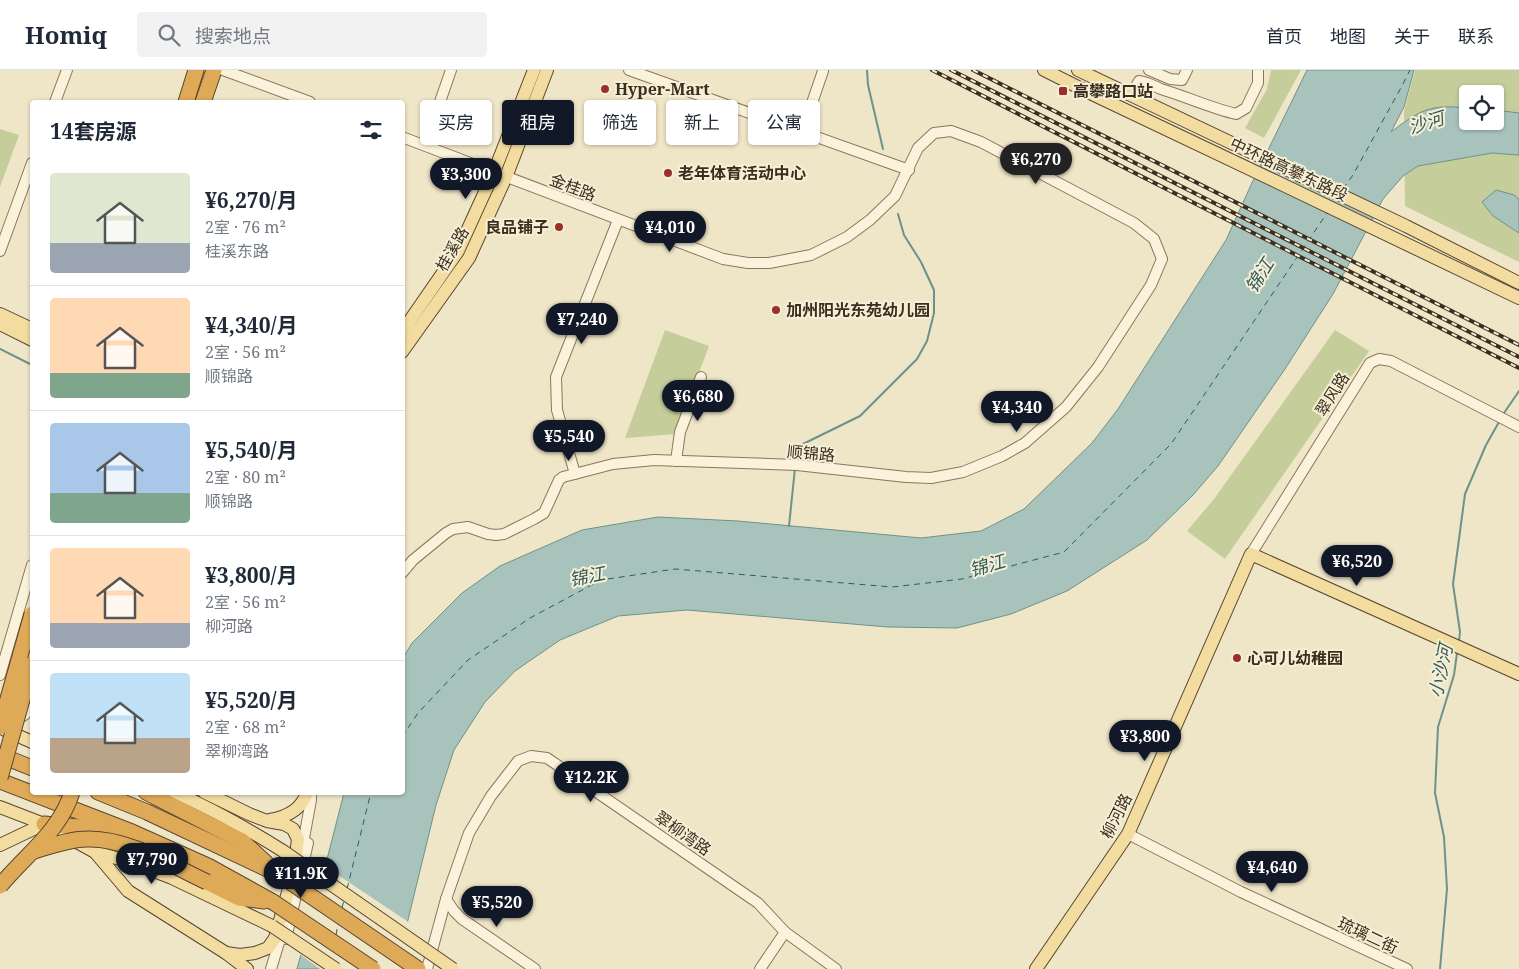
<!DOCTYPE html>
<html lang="zh">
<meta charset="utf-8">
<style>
:root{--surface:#fff;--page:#f2f2f3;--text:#1f2937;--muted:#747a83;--line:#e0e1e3;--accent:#111827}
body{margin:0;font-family:"Noto Serif","Noto Sans SC",serif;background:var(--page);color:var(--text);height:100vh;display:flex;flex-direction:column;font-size:19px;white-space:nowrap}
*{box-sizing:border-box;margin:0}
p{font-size:16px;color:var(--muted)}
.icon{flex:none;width:28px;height:28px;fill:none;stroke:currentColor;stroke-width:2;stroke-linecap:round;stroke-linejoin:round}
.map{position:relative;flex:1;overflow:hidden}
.side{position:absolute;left:30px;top:30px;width:375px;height:695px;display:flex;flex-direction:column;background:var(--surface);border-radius:5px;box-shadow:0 1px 4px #0004}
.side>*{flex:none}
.banner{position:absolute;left:420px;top:30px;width:475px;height:45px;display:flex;gap:10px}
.controls{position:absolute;left:1459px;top:15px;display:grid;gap:10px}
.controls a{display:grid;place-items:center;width:45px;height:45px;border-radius:5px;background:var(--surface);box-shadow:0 1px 4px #0004;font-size:25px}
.price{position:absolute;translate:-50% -42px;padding:0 11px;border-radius:18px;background:var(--accent);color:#fff;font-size:16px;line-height:32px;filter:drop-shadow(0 1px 2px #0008)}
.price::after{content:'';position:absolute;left:50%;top:30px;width:15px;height:11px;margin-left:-8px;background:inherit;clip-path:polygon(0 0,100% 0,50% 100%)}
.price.selected{background:#222;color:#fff}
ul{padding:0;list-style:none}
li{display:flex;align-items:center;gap:15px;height:125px;padding:0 20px}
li+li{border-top:1px solid var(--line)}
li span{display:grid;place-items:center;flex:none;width:140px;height:100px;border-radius:5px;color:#555}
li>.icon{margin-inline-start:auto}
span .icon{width:60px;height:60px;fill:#fffc;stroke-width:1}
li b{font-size:21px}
h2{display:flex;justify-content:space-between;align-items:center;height:60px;padding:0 20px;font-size:21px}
.tag{padding:0 18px;border-radius:5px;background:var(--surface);box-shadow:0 1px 4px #0004;font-size:18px;line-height:45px}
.tag.selected{background:var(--accent);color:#fff}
header{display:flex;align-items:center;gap:30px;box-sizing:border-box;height:70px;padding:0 25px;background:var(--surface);border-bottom:1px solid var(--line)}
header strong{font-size:24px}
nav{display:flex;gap:28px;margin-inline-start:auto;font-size:18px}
.search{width:350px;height:45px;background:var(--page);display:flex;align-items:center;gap:12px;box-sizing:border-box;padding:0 18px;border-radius:5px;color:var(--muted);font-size:19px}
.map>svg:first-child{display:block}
.green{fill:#c5ce9a;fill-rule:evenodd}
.water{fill:#a8c3bc;stroke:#6e928b}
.pier{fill:#efe5c7}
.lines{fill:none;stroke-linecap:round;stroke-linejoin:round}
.stream{stroke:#6e928b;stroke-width:2}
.ferry{stroke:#2f5b5b;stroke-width:1;stroke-dasharray:6 5;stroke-linecap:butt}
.minor-casing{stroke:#8b775b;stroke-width:12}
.major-casing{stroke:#594530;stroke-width:14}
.highway-casing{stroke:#594530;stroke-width:17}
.minor{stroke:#faf2da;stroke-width:10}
.major{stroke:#f2dc9f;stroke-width:12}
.highway{stroke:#dfaa57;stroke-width:15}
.rail-casing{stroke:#3b2e1f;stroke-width:4}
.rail{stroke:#f6efd6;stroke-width:2;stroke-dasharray:5.5;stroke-linecap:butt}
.major-bridge-casing{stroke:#594530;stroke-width:14;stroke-linecap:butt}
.highway-bridge-casing{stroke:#594530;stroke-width:17;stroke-linecap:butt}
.major-bridge{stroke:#f2dc9f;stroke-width:12}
.highway-bridge{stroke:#dfaa57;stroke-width:15}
.poi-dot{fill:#9c2f2a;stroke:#f6efd6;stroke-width:2}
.labels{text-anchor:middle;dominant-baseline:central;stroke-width:4;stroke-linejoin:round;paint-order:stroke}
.poi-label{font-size:16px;font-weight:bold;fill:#3b2e1f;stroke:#f6efd6;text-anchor:start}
.street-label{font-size:16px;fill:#3b2e1f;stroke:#f6efd6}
.water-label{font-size:18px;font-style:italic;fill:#2f5b5b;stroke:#f6efd6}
</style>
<header>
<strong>Homiq</strong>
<div class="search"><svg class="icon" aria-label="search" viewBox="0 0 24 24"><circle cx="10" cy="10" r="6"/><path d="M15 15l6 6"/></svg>搜索地点</div>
<nav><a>首页</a><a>地图</a><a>关于</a><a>联系</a></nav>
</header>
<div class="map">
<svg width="1519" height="899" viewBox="0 0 1519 899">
<rect width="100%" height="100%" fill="#efe5c7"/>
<g class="green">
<polygon points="1271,0 1301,0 1264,68 1245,58 1267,19"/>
<path d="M1415,0h104v192l-114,-56 -1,-95zM1468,24h27v27h-27z"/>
<polygon points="0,59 19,65 0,117"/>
<polygon points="665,260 709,276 676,364 625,368"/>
<polygon points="1335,260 1369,281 1225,489 1187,461 1214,429"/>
</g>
<g class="water">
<path d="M1307,0h107l-10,37 -13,25c29,-22 39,-28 76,-24l1,13h27v-11l24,3v42l-27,-2 -74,13 -15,10 -20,23 -50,95 -48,75 -67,97 -25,29 -46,45 -80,51 -56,23 -54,14 -69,-1 -201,-17 -69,6 -58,24 -45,31 -30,31 -31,48 -18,55 -40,164h-99l28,-102 19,-74 58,-1 1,-134 9,-15 50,-50 38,-27 82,-36 76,-13 80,4 183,17 60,-7 43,-22 68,-66 26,-34 108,-169 25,-55z"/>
<polygon points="1496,120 1514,125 1519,129 1519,163 1493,146 1482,132"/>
</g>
<polygon class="pier" points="323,795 410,853 398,899 320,899 298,883"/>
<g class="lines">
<g class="stream">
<polyline points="867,0 868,15 883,79"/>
<polyline points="0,279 32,295"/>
<polyline points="1502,346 1519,321"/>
<polyline points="795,391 797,383 803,374 860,346 917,289 927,271 934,243 934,220 921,192 904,165 898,144"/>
<polyline points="789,456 795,398"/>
<polyline points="1459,571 1460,562 1453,514 1465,424 1486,375 1499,352"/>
<polyline points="1440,899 1447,819 1444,767 1435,723 1438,657 1454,605 1457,583"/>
</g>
<g class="ferry">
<polyline points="1343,119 1353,105 1403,14 1410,0"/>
<polyline points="402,667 418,643 468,590 530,548 601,510 675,499 892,517 962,509 1064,482 1171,374 1327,143"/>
<polyline points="347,819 371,722"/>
<polyline points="342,838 344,830"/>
<polyline points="336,865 338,854"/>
</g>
<defs>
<g id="minor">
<polyline points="223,0 310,32"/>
<polyline points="629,0 909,100"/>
<polyline points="1149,0 1170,9 1182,10 1187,0"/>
<path d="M1131,25l8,-14c8,1 15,5 22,8 26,8 50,19 75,25l10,-6 12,-25v-13"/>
<polyline points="55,32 67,0"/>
<polyline points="802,62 823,1"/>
<polyline points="402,67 723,189 748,193 769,193 811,185 847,167 870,150 895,126 918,78 934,63 951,61 981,72 1134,153 1154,169 1162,189 1151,215 1098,297 1066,337 1025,373 1002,386 963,402 931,408 906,407 797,395 654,390 613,394 563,407 559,410 544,443 534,449 504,464 496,465 488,464 468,457 453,459 446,463 413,490 402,503"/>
<polyline points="425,75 451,0"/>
<polyline points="0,181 32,93"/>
<polyline points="676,391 680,362 701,307"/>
<polyline points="575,404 557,340 556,307 618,150"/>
<polyline points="1251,484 1370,293 1379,289 1391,291 1519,357"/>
<polyline points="0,605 32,495"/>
<path d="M13,649c11,-1 15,-6 19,-16"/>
<polyline points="1128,764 1241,822 1407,899"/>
<polyline points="302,779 311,730 311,722"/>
<polyline points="446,829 454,841 462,849 535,899"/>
<polyline points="286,869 308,773"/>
<polyline points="271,899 283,859"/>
<polyline points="427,899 446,829 469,763 491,726 518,691 531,686 547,688 758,833 785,862 836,899"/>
<polyline points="760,899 785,862"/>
</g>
<g id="major">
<polyline points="1044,0 1094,25 1275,111 1519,228"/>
<polyline points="1078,0 1406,156 1519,213"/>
<polyline points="0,244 32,259"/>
<polyline points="0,254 32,270"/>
<polyline points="402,262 458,181 494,102 534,0"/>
<polyline points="402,282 469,188 506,107 547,0"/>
<polyline points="5,660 32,672"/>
<path d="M174,722c38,17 74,37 109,59"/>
<polyline points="204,722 249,744 267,751 284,754 293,759 298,769 294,801 275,868 268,878 255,883 240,885 226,883"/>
<polyline points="0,737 44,754 95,782 130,792 172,808 272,856"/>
<path d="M270,750c16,-3 32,-10 37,-28"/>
<polyline points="0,775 44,754"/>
<polyline points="95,782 128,821 226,883 247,899"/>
<polyline points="1036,899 1128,764 1251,484 1519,604"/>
</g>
<g id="highway">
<polyline points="186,32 196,0"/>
<polyline points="203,32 214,0"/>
<polyline points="0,685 32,698"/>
<polyline points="0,711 132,762 208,796 273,832"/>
<polyline points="98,722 147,742 280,805"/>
<polyline points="146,722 242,771 266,793"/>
<polyline points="44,754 115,760"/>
<polyline points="207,812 239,828 264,831"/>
</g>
</defs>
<use href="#minor" class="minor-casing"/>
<use href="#major" class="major-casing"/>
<use href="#highway" class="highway-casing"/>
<use href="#minor" class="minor"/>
<use href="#major" class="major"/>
<use href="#highway" class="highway"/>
<defs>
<g id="rail">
<polyline points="932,0 1519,298"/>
<polyline points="951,0 1519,287"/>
<polyline points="973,0 1519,275"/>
</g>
</defs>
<use href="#rail" class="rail-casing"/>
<use href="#rail" class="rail"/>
<defs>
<g id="major-bridge">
<polyline points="283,781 453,899"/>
<polyline points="272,856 336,899"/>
</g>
<g id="highway-bridge">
<polyline points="0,657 32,544"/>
<polyline points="0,708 32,594"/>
<path d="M34,781c17,-5 36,-12 53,-12 41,-1 84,26 120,43"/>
<polyline points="280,805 418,899"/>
<path d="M0,816c25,-31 60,-54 72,-94"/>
<polyline points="273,832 373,899"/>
</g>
</defs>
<use href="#major-bridge" class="major-bridge-casing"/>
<use href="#highway-bridge" class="highway-bridge-casing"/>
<use href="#major-bridge" class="major-bridge"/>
<use href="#highway-bridge" class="highway-bridge"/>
</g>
<g class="poi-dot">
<circle cx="605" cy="19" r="5"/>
<rect x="1058" y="16" width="10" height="10" rx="2.5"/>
<circle cx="668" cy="103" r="5"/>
<circle cx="559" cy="157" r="5"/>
<circle cx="776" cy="240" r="5"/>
<circle cx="1237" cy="588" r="5"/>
</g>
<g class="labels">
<g class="poi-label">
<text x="615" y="19">Hyper-Mart</text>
<text x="1073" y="21">高攀路口站</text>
<text x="678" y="103">老年体育活动中心</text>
<text x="549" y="157" text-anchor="end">良品铺子</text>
<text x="786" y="240">加州阳光东苑幼儿园</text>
<text x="1247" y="588">心可儿幼稚园</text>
</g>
<g class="street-label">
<text transform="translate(1289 99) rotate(25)">中环路高攀东路段</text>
<text transform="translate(573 117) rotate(21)">金桂路</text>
<text transform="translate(452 179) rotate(-60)">桂溪路</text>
<text transform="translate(1332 324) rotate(-58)">翠风路</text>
<text transform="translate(811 383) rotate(5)">顺锦路</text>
<text transform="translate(1116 746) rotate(-63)">柳河路</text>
<text transform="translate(683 763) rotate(35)">翠柳湾路</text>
<text transform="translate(1368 865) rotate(25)">琉璃二街</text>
</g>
<g class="water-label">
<text transform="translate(1426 52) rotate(-17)">沙河</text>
<text transform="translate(1259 205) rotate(-58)">锦江</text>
<text transform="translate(987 495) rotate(-16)">锦江</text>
<text transform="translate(587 506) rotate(-11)">锦江</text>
<text transform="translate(1440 601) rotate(-78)">小沙河</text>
</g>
</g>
</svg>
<div class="controls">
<a><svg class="icon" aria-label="locate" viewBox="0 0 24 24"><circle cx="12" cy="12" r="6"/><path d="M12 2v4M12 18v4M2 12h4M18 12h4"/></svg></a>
</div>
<b class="price selected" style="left:1036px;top:115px">¥6,270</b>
<b class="price" style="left:466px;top:130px">¥3,300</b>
<b class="price" style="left:670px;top:183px">¥4,010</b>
<b class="price" style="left:582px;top:275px">¥7,240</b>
<b class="price" style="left:698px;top:352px">¥6,680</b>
<b class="price" style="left:1017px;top:363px">¥4,340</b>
<b class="price" style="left:569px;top:392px">¥5,540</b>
<b class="price" style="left:1357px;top:517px">¥6,520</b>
<b class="price" style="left:1145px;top:692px">¥3,800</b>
<b class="price" style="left:591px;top:733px">¥12.2K</b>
<b class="price" style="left:152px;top:815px">¥7,790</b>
<b class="price" style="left:1272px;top:823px">¥4,640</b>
<b class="price" style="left:301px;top:829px">¥11.9K</b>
<b class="price" style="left:497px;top:858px">¥5,520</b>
<div class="banner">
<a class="tag">买房</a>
<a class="tag selected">租房</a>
<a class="tag">筛选</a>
<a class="tag">新上</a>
<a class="tag">公寓</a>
</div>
<section class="side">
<h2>14套房源<svg class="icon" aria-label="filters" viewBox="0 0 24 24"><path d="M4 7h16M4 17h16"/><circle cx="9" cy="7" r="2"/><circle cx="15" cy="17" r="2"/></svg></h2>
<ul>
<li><span style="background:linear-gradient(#dfe7d0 70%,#9aa5b1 0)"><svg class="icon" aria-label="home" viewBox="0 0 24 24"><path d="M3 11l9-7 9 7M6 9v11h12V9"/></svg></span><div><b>¥6,270/月</b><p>2室 · 76 m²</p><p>桂溪东路</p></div></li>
<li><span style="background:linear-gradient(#ffd9b3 75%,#7fa58c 0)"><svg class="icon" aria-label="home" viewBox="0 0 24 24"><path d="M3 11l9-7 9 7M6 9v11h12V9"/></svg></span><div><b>¥4,340/月</b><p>2室 · 56 m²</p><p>顺锦路</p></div></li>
<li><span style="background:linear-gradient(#a9c7e8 70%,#7fa58c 0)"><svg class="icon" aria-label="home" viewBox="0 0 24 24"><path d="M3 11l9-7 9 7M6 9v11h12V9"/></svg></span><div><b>¥5,540/月</b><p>2室 · 80 m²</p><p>顺锦路</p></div></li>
<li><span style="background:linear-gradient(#ffd9b3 75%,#9aa5b1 0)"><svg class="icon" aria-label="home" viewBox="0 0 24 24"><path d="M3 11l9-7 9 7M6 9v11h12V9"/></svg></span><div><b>¥3,800/月</b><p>2室 · 56 m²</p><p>柳河路</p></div></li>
<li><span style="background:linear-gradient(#bfe0f5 65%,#b9a48a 0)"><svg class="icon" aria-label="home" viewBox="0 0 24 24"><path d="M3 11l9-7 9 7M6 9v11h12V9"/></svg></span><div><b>¥5,520/月</b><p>2室 · 68 m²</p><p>翠柳湾路</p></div></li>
</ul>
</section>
</div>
